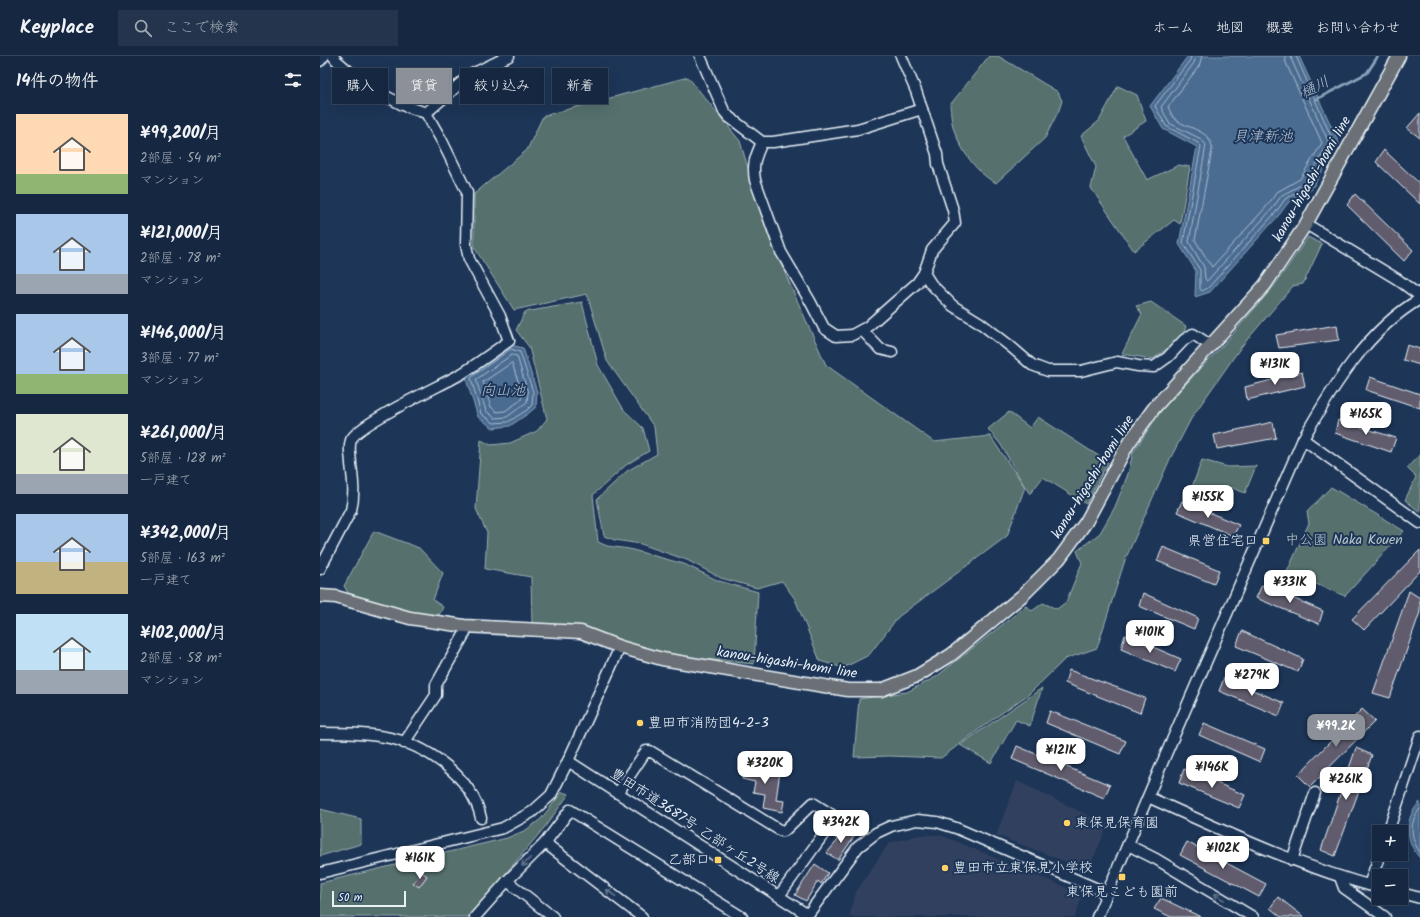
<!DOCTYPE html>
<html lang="ja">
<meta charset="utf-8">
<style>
:root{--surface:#162841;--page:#23344c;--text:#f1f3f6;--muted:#9ea6b1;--line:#35445a;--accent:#8c9099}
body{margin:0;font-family:Kalam,"Klee One",sans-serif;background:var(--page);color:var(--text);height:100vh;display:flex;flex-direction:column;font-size:15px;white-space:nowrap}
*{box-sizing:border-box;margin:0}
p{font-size:13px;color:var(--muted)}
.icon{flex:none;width:22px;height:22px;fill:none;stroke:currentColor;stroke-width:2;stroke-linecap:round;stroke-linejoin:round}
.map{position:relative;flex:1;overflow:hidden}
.panel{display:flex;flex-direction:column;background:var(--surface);width:320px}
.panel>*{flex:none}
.banner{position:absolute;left:12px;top:12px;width:380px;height:36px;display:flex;gap:8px}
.controls{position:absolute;left:1052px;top:769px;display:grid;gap:8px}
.controls a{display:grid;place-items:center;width:36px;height:36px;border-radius:0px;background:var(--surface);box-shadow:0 4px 16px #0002,0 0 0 1px var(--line);font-size:20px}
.scale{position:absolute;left:12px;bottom:10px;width:74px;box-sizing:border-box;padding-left:4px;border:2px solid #e8f1f8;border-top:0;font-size:11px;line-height:14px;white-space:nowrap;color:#e8f1f8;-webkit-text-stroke:3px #1d3557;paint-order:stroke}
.price{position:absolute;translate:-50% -34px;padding:0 9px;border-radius:8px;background:#fff;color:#222;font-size:13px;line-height:26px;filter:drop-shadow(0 1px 2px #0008)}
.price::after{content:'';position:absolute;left:50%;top:24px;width:12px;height:9px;margin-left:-6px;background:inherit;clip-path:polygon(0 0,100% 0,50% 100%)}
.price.active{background:var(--accent);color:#fff}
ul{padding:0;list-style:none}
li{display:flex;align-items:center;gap:12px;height:100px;padding:0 16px}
li span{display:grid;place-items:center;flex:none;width:112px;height:80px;border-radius:0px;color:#555}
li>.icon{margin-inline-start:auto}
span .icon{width:48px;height:48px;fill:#fffc;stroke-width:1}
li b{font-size:17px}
h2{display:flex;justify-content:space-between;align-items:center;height:48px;padding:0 16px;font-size:17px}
.chip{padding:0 14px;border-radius:0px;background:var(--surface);box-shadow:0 4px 16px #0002,0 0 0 1px var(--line);font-size:14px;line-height:36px}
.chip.active{background:var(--accent);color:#fff}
header{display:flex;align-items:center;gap:24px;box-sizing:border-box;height:56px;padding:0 20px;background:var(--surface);border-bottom:1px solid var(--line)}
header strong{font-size:19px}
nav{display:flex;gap:22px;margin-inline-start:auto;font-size:14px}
.search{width:280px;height:36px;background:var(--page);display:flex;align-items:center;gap:10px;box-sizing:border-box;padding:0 14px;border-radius:0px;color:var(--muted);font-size:15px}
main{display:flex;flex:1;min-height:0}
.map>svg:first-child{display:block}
.built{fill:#31415e}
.green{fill:#546f6d;stroke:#9eb0b2}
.water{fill:#4b6c91;stroke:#8aa1ba}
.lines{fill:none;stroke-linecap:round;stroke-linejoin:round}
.shore{stroke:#a9bccf;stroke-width:1}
.stream{stroke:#8aa1ba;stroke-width:3}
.building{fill:#605c6d;stroke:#e8f1f8}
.minor-casing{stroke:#e8f1f8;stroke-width:13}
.major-casing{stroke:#e8f1f8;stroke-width:15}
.minor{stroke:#1d3557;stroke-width:10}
.major{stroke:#6a7074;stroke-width:12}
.oneway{stroke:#64778f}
.poi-dot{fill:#ffd166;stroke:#1d3557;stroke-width:1.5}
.labels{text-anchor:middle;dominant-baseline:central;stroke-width:4;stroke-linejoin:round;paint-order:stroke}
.street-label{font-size:14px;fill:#e8f1f8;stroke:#1d3557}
.park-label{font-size:14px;fill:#b4c4c7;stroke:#1d3557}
.poi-label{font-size:14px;fill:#e8f1f8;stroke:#1d3557;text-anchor:start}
.water-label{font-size:15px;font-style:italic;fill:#b1c2d4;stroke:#1d3557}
</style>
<header>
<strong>Keyplace</strong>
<div class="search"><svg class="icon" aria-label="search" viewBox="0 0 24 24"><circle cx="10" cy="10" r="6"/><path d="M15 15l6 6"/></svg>ここで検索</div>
<nav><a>ホーム</a><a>地図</a><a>概要</a><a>お問い合わせ</a></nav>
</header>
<main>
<section class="panel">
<h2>14件の物件<svg class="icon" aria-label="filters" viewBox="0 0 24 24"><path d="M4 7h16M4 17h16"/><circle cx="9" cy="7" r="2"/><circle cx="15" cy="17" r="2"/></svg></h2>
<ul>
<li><span style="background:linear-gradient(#ffd9b3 75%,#8fb573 0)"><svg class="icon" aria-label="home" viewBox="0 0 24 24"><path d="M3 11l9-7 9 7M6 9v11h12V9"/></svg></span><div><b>¥99,200/月</b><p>2部屋 · 54 m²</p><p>マンション</p></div></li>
<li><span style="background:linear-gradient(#a9c7e8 75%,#9aa5b1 0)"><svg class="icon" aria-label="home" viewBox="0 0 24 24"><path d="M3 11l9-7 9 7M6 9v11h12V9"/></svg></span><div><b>¥121,000/月</b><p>2部屋 · 78 m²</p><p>マンション</p></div></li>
<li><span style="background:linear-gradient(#a9c7e8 75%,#8fb573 0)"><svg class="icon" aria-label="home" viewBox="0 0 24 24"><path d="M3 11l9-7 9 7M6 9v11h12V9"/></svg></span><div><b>¥146,000/月</b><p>3部屋 · 77 m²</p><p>マンション</p></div></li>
<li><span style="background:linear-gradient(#dfe7d0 75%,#9aa5b1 0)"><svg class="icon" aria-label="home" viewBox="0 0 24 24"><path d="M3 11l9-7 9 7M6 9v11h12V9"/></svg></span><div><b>¥261,000/月</b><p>5部屋 · 128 m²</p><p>一戸建て</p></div></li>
<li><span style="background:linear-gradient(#a9c7e8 60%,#c2b280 0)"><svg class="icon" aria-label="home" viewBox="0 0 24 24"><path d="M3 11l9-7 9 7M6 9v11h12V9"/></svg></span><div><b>¥342,000/月</b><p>5部屋 · 163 m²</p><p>一戸建て</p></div></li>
<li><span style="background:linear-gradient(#bfe0f5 70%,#9aa5b1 0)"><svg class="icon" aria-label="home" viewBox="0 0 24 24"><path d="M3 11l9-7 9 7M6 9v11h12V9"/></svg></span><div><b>¥102,000/月</b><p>2部屋 · 58 m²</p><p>マンション</p></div></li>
</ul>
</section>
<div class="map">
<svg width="1100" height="861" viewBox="0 0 1100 861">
<rect width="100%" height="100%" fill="#1d3557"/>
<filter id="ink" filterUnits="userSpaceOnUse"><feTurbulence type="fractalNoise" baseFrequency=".025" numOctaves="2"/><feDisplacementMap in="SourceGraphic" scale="8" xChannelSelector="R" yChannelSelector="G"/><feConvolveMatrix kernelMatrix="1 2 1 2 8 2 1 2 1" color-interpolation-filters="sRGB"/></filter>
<g filter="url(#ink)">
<g class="built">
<polygon points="697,725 788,769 768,814 676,779"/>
<polygon points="599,779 621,779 759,837 761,843 755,861 529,861 536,836 569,787"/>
</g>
<g class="green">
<path d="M669,0h9l60,36 4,9 -3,9 -14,28 -49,45c-20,-10 -36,-34 -43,-56 -2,-7 -2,-15 -3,-22z"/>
<polygon points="368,21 420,85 448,179 506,309 614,386 670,380 705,431 681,389 668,373 689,356 710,372 718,361 788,406 766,448 723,421 710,438 705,431 687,480 578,561 549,599 523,612 500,605 475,543 462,525 437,532 401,522 367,504 321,488 295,484 284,480 277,443 307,415 337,398 334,371 287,305 267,238 194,254 154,191 154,138 207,94 223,60"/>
<polygon points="798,30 817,39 826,65 803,80 827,124 859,109 870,111 860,168 854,164 814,195 771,132 776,111 761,80 779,65"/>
<polygon points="988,181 1002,188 983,228 973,230 921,291 872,361 850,403 805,504 777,592 745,603 709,638 669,666 621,702 570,700 534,701 539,643 587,636 616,621 706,550 712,555 723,547 737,553 746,546 762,507 757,495 780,477 795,451 808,418 813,396 844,351 904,288 955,229"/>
<polygon points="262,246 278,309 304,354 323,372 329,395 306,409 273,439 278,486 287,490 309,493 364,508 399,525 438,536 434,608 343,599 260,570 212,568 211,521 165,513 167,477 156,453 161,384 171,389 190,387 217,375 227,363 209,291 196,274 205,256"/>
<polygon points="831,246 866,270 862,282 833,303 802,298 822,258 816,250"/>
<polygon points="1100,398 1100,456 1085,444 1096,421 1087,412"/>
<polygon points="882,404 908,411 936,410 925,437 910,431 901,451 869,439"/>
<polygon points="1011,431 1084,475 1025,540 967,516 989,467 987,456"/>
<polygon points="54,475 99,492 123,517 113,544 123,551 118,561 82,555 28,537 24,530"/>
<polygon points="722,632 710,670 696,664 671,707 640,689"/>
<polygon points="242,736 249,738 224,772 149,861 0,861 0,827 187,782 206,774 221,763"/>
<polygon points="0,753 41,763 41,788 0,800"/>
</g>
<g class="water">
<polygon points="868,0 979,0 1019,87 991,134 968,147 959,159 890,236 875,241 876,215 859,188 877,91 843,73 830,50"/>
<polygon points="191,289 203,292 217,336 216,351 209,357 190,370 173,372 158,361 145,320"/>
<path d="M1100,746v56c-12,-12 -15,-31 -8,-45 2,-4 5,-8 8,-11z"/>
</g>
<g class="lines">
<g class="shore">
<polyline points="871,0 870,4 835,50 846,70 878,87 881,90 863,187 880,214 880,233 882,235 888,232 956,156 965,143 988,131 1014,87 976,0"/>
<polyline points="876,0 874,7 841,51 849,67 881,83 886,89 869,186 884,211 885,223 887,225 952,153 962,139 985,127 1009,87 972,5 971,0"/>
<path d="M882,0l-3,10 -31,41c2,4 4,9 7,12 12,10 38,11 37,31l-17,90 17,27 55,-61 10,-14 23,-13 22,-36 -36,-80 -1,-7"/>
<polygon points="191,293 200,296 213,336 212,349 207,354 188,366 174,367 161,358 151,322"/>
<polygon points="192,299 197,300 208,337 207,346 187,361 175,362 166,355 156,324"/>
<polygon points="192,307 202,337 201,344 185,355 177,356 171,351 163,326 190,308"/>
<path d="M1100,753c-11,12 -10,30 0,43"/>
</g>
<polyline class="stream" points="995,44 1047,17 1058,0"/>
</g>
<g class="building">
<polygon points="1100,57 1100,82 1087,72"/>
<polygon points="1064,94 1100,128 1100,148 1056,106"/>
<polygon points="1035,138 1093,194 1084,205 1027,149"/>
<polygon points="1017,269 1019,284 959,292 956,279"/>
<polygon points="1087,289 1100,293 1100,309 1083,304"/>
<polygon points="982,316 985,330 927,344 925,331"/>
<polygon points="1050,321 1100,338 1100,352 1046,334"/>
<polygon points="1018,364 1076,382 1071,396 1015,377"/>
<polygon points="953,366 956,382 897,393 894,379"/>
<polygon points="862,445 919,469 913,480 857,456"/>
<polygon points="843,491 899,514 894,528 837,505"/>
<polygon points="1100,494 1100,515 1044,574 1032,563"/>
<polygon points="942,529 1003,555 999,568 936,542"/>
<polygon points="1089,535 1100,542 1100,556 1070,642 1053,637"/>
<polygon points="823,537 878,562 874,573 819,550"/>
<polygon points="922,575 983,603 978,616 916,590"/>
<polygon points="805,579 861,603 855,616 801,593"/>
<polygon points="749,614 825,642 820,657 745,627"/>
<polygon points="904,622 964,647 959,660 899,635"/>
<polygon points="1042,653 1055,665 990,731 978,719"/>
<polygon points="730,655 806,685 800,698 726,667"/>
<polygon points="884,667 945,693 940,706 879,679"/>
<polygon points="697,690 790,729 784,742 692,703"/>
<polygon points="1036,692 1052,699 1015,800 1001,794"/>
<polygon points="437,709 460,715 456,744 464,745 462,756 443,752 445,738 433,736 435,726 422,723 424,711 436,713"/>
<polygon points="864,713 925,739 919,752 859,727"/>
<polygon points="523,772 535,779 518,804 507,797 518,784 515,782"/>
<polygon points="867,786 946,828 939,841 860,799"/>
<polygon points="495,808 508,817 501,828 498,825 486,845 475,839"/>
<polygon points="102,816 107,820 99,831 93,827"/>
<polygon points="958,841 984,861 961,861 950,852"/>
<polygon points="841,842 881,861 851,861 834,853"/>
</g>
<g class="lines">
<defs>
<g id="minor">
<polyline points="380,0 404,55 409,61 442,86 453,86 538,73 602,53"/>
<polyline points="0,5 4,0"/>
<polyline points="106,57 150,19 189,0"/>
<path d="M442,86c-6,14 -10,21 -7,38l26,72 29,49 14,27 12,8 16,-1 15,-8 50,-44 7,-10 8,-23 23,-27 -2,-13 -15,-46 -1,-10 -21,-63 -15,-35"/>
<polyline points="986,168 1077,223 1100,240"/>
<polyline points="604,217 611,228 633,250 659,266 690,290 712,309 728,315 761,315 797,306 818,310 834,311 848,301 864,284 873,278 890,289"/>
<polyline points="542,274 560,293 572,296"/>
<polyline points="983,383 1100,467"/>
<path d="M0,513l31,-59c4,-15 2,-30 0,-46 0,-8 -3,-16 0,-24 6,-16 91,-55 110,-66 16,-10 32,-22 48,-33l-9,-25 -31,-57 -3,-14 1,-53 -25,-51 -16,-28 -23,-8 -37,-19 -29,-25 -4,-5"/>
<path d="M0,677c22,0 43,0 65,4 40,7 87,39 96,81"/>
<polyline points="84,687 116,639 116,629 145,577 144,570"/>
<polyline points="248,705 488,859"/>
<polyline points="298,737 326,695 330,695 461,775 464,775 493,747 512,759 513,765 459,840"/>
<path d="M828,741c76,34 151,70 231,91"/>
<polyline points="1068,776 1100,680"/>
<polyline points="225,787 322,861"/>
<polyline points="808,789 836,803 933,861"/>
<polyline points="972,804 995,737"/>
<polyline points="0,817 183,772 212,756 231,739 248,705 300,591"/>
<polyline points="1020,821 1024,832 1065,861"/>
<polyline points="187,825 233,861"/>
<polyline points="1049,829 1060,798"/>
<polyline points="1081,837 1100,842"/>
<polyline points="155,861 187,825 225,787 250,754 422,861"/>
<polyline points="486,861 538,791 556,777 571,770 597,764 617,766 636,772 787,837"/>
<path d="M777,861l69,-163 137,-315c29,-51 65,-110 117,-140"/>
</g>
<polyline id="major" points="0,540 16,541 90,562 144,570 261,576 300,591 342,603 528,634 561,634 597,620 631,599 703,539 739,503 766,466 808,388 834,352 945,229 986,168 1079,0"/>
</defs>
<use href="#minor" class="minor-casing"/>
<use href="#major" class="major-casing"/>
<use href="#minor" class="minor"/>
<use href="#major" class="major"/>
</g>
<defs><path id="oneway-shaft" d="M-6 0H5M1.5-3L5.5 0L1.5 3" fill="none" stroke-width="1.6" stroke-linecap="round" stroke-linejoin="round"/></defs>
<g class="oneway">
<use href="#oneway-shaft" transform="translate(206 806) rotate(135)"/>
<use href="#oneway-shaft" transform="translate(291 837) rotate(-143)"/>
<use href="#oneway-shaft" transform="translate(899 841) rotate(-149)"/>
</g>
</g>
<g class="poi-dot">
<rect x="942" y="481" width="8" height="8" rx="2"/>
<circle cx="320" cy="667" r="4"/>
<circle cx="747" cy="767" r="4"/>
<rect x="394" y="800" width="8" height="8" rx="2"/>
<circle cx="625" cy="812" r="4"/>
<rect x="798" y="817" width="8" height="8" rx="2"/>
</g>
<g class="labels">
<g class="street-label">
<text transform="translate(992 123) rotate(-60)">kanou-higashi-homi line</text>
<text transform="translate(773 421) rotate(-58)">kanou-higashi-homi line</text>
<text transform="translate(467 607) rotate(9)">kanou-higashi-homi line</text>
<text transform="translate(375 770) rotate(33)">豊田市道3687号 乙部ヶ丘2号線</text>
</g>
<g class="park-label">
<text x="1024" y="484">中公園 Naka Kouen</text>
</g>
<g class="poi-label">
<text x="938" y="485" text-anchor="end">県営住宅口</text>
<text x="328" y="667">豊田市消防団4-2-3</text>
<text x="755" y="767">東保見保育園</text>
<text x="390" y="804" text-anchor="end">乙部口</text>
<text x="633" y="812">豊田市立東保見小学校</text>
<text x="802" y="836" text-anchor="middle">東保見こども園前</text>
</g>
<g class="water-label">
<text transform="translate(995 32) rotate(-28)">樋川</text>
<text x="943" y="81">貝津新池</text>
<text x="183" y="335">向山池</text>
</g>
</g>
</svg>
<div class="controls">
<a>+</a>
<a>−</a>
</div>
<div class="scale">50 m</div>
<b class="price" style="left:955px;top:330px">¥131K</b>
<b class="price" style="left:1046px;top:380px">¥165K</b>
<b class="price" style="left:888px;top:463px">¥155K</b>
<b class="price" style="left:970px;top:548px">¥331K</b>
<b class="price" style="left:830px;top:598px">¥101K</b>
<b class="price" style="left:932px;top:641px">¥279K</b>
<b class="price active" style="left:1016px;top:692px">¥99.2K</b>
<b class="price" style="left:741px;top:716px">¥121K</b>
<b class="price" style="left:445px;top:729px">¥320K</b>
<b class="price" style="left:892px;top:733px">¥146K</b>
<b class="price" style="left:1026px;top:745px">¥261K</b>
<b class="price" style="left:521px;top:788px">¥342K</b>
<b class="price" style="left:903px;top:814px">¥102K</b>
<b class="price" style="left:100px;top:824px">¥161K</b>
<div class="banner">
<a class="chip">購入</a>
<a class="chip active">賃貸</a>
<a class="chip">絞り込み</a>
<a class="chip">新着</a>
</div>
</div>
</main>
